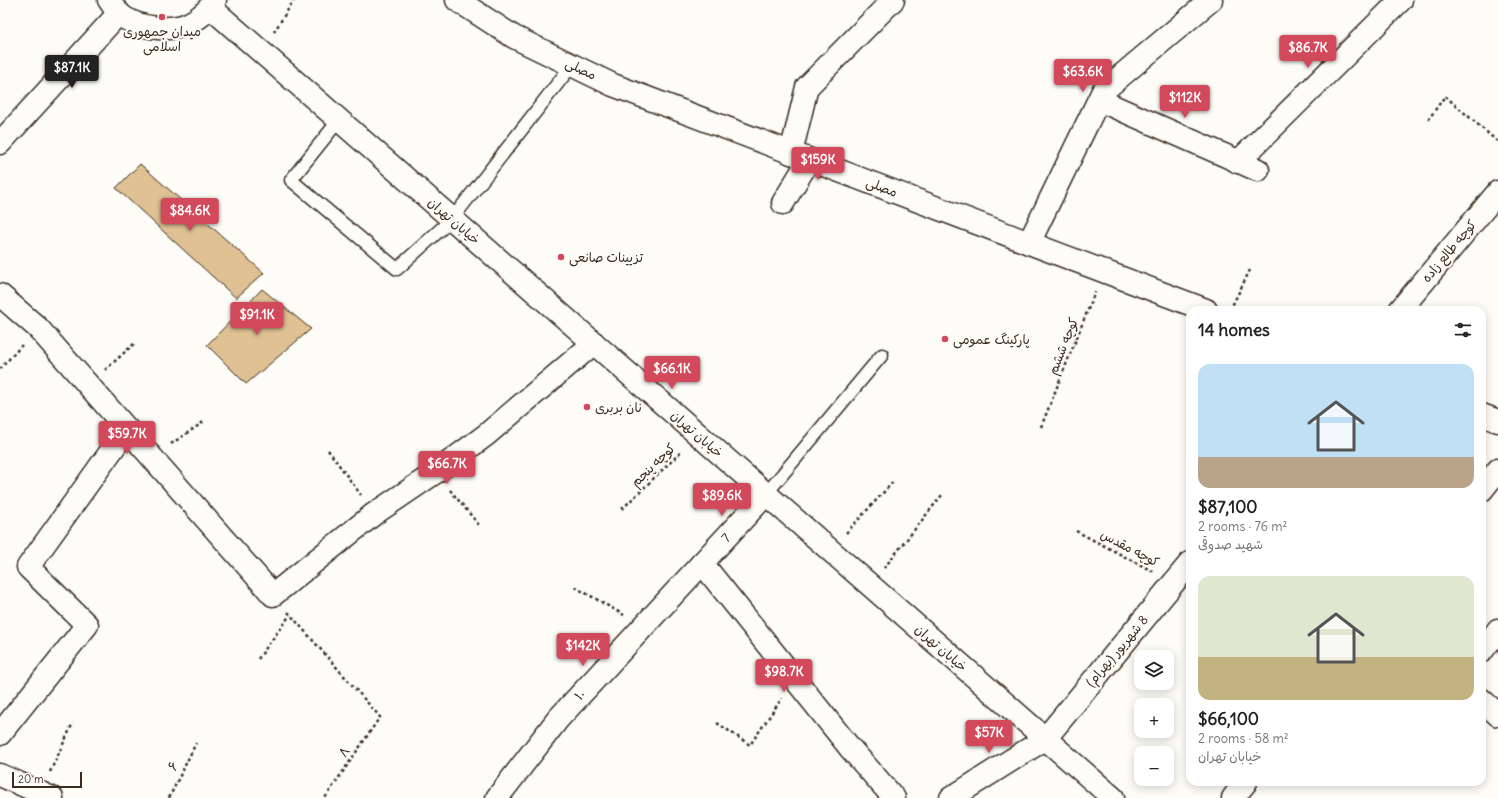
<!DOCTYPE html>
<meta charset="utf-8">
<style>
:root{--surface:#fff;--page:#f6f6f6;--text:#222;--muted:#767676;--accent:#d1495b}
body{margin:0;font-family:Delius,"Playpen Sans Arabic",sans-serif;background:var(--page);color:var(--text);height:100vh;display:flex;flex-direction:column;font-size:15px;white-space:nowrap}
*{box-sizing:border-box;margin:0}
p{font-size:13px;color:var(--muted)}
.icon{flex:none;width:22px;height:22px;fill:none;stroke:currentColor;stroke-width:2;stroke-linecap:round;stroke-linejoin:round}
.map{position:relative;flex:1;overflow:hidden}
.drawer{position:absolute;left:1186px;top:306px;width:300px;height:480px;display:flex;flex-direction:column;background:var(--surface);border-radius:12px;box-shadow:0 2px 10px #0003}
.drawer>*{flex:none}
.controls{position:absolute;left:1134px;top:650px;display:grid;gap:8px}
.controls a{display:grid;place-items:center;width:40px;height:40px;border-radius:8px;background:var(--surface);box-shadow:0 2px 10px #0003;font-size:20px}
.scale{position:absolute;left:12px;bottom:10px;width:70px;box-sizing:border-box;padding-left:4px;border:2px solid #3b2a1e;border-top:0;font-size:11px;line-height:14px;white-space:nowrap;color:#3b2a1e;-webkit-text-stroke:3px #fdfcf7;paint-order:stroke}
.price{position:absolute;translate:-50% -34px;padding:0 9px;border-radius:4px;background:var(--accent);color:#fff;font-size:13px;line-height:26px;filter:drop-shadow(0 1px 2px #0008)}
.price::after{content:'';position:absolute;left:50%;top:24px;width:12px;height:9px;margin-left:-6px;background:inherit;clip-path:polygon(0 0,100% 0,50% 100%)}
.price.current{background:#222;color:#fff}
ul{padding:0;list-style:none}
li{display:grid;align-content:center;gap:8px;height:212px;padding:0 12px}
li span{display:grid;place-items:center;height:124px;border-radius:12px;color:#555}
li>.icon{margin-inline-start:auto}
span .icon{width:72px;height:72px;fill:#fffc;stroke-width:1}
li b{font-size:17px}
h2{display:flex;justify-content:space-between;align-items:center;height:48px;padding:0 12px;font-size:17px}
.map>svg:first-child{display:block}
.building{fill:#dfc193;stroke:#3b2a1e}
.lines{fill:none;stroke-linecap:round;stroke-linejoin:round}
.service-casing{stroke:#3b2a1e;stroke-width:15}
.minor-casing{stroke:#3b2a1e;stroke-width:25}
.tertiary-casing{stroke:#3b2a1e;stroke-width:25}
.secondary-casing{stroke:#3b2a1e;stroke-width:25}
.path{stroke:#3b2a1e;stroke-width:2.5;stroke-dasharray:3 3;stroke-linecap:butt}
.service{stroke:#fdfcf7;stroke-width:12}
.minor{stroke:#fdfcf7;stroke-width:22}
.tertiary{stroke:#fdfcf7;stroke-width:22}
.secondary{stroke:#fdfcf7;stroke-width:22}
.poi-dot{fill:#d1495b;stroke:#fdfcf7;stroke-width:1.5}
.labels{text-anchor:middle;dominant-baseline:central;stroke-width:4;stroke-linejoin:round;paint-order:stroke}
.poi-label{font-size:13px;fill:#3b2a1e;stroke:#fdfcf7;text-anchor:start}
.street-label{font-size:13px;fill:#3b2a1e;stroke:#fdfcf7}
</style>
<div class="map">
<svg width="1498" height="798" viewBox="0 0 1498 798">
<rect width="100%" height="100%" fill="#fdfcf7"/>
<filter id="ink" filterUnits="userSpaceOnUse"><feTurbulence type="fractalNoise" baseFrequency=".025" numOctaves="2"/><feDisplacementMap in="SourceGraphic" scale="8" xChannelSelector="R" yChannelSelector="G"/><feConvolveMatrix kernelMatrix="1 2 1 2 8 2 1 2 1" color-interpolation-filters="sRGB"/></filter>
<g filter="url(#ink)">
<g class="building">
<polygon points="140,164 264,273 236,298 116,188"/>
<polygon points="262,289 311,329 246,384 207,345"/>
</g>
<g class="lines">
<defs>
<g id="service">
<polyline points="339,120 291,180 397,269 452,219 572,65"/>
<polyline points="766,494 882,355"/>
</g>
<g id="minor">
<polyline points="1099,100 1258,170"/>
<polyline points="791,153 807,87 893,0"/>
<polyline points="1238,162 1401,0"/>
<polyline points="783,203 809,160"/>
<polyline points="1029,243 1103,91 1211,0"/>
<polyline points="0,295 38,328 273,595 374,514 436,472 486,435 594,343"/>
<polyline points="1400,310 1498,192"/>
<polyline points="1482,490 1498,470"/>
<polyline points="702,563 850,748 894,798"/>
<polyline points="1482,651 1498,630"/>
<polyline points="1482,700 1498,715"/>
<polyline points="0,734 87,625 28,567 127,429"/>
<polyline points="0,775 52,798"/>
<path id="s1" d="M497,798l61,-79 208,-225"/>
<polyline points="951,798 1045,739 1190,563"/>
<polyline points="1233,798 1246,782"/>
</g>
<g id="tertiary">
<polyline points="457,0 514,37 613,85 1206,310"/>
<polyline points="0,143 119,13"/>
<polyline points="1482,415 1498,421"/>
</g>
<g id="secondary">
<path d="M109,0c3,4 6,9 9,13 18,16 57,21 77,7 8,-5 15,-12 20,-20"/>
<polyline points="210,7 1113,798"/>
</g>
</defs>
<use href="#service" class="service-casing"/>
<use href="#minor" class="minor-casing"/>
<use href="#tertiary" class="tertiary-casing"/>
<use href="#secondary" class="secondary-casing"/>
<g class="path">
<polyline points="274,32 294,0"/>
<polyline points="1428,120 1445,96 1498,142"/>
<polyline points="1230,310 1250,270"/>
<polyline points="0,369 22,345"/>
<polyline points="105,370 135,343"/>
<polyline points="1041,427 1095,292"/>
<polyline points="171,444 205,421"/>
<polyline points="328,450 361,495"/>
<polyline points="450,490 479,525"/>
<polyline points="622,509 682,451"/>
<polyline points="1076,531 1154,572"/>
<polyline points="846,533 893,482"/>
<polyline points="884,568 942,495"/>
<polyline points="575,587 624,615"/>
<polyline points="288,612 380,717 325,798"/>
<polyline points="258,659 290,615"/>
<polyline points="717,723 750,745 782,698"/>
<polyline points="50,772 73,723"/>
<polyline points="169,798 196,743"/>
</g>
<use href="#service" class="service"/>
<use href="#minor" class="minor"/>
<use href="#tertiary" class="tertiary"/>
<use href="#secondary" class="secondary"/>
</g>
</g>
<g class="poi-dot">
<circle cx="162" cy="17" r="4"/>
<circle cx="561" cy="257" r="4"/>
<circle cx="945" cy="339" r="4"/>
<circle cx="587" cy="407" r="4"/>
</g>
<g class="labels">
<g class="poi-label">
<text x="162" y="31" text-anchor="middle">میدان جمهوری<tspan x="162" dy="15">اسلامی</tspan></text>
<text x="569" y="257">تزیینات صانعی</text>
<text x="953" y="339">پارکینگ عمومی</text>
<text x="595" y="407">نان بربری</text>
</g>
<g class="street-label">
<text transform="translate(581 69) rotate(26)">مصلی</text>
<text transform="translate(882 187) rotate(21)">مصلی</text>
<text transform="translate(454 221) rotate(41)">خیابان تهران</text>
<text transform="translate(1449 251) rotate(-50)">کوچه طالع زاده</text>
<text transform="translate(1063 346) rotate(-68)">کوچه ششم</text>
<text transform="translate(697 434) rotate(41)">خیابان تهران</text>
<text transform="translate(653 465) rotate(-44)">کوچه پنجم</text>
<text stroke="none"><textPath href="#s1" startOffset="347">7</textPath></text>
<text transform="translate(1130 548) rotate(28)">کوچه مقدس</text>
<text transform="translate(941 648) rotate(41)">خیابان تهران</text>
<text transform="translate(1117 651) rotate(-50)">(بهرام) 8 شهریور</text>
<text transform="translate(580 695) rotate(-47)">۱۰</text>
<text transform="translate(344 752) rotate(-56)">۸</text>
<text transform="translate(173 766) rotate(-64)">۶</text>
</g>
</g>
</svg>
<div class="controls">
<a><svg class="icon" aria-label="layers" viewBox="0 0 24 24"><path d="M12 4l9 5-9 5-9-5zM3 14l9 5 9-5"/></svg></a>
<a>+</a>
<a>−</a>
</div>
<div class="scale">20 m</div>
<b class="price" style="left:1308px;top:69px">$86.7K</b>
<b class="price current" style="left:72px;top:89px">$87.1K</b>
<b class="price" style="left:1083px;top:93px">$63.6K</b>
<b class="price" style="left:1185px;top:119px">$112K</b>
<b class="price" style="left:818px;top:181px">$159K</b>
<b class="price" style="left:190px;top:232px">$84.6K</b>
<b class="price" style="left:257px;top:336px">$91.1K</b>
<b class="price" style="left:672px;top:390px">$66.1K</b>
<b class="price" style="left:127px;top:455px">$59.7K</b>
<b class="price" style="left:447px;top:485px">$66.7K</b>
<b class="price" style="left:722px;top:517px">$89.6K</b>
<b class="price" style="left:583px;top:667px">$142K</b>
<b class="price" style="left:784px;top:693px">$98.7K</b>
<b class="price" style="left:989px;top:754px">$57K</b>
<section class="drawer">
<h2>14 homes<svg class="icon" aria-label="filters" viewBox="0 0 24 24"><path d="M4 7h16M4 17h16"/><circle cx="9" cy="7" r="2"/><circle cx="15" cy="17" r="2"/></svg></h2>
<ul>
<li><span style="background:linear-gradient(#bfe0f5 75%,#b9a48a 0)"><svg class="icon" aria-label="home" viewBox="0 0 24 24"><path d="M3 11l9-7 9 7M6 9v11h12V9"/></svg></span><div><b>$87,100</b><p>2 rooms · 76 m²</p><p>شهید صدوقی</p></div></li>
<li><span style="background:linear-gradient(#dfe7d0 65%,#c2b280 0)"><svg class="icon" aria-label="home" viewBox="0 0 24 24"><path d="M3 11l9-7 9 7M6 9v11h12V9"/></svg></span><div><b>$66,100</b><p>2 rooms · 58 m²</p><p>خیابان تهران</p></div></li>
</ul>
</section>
</div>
